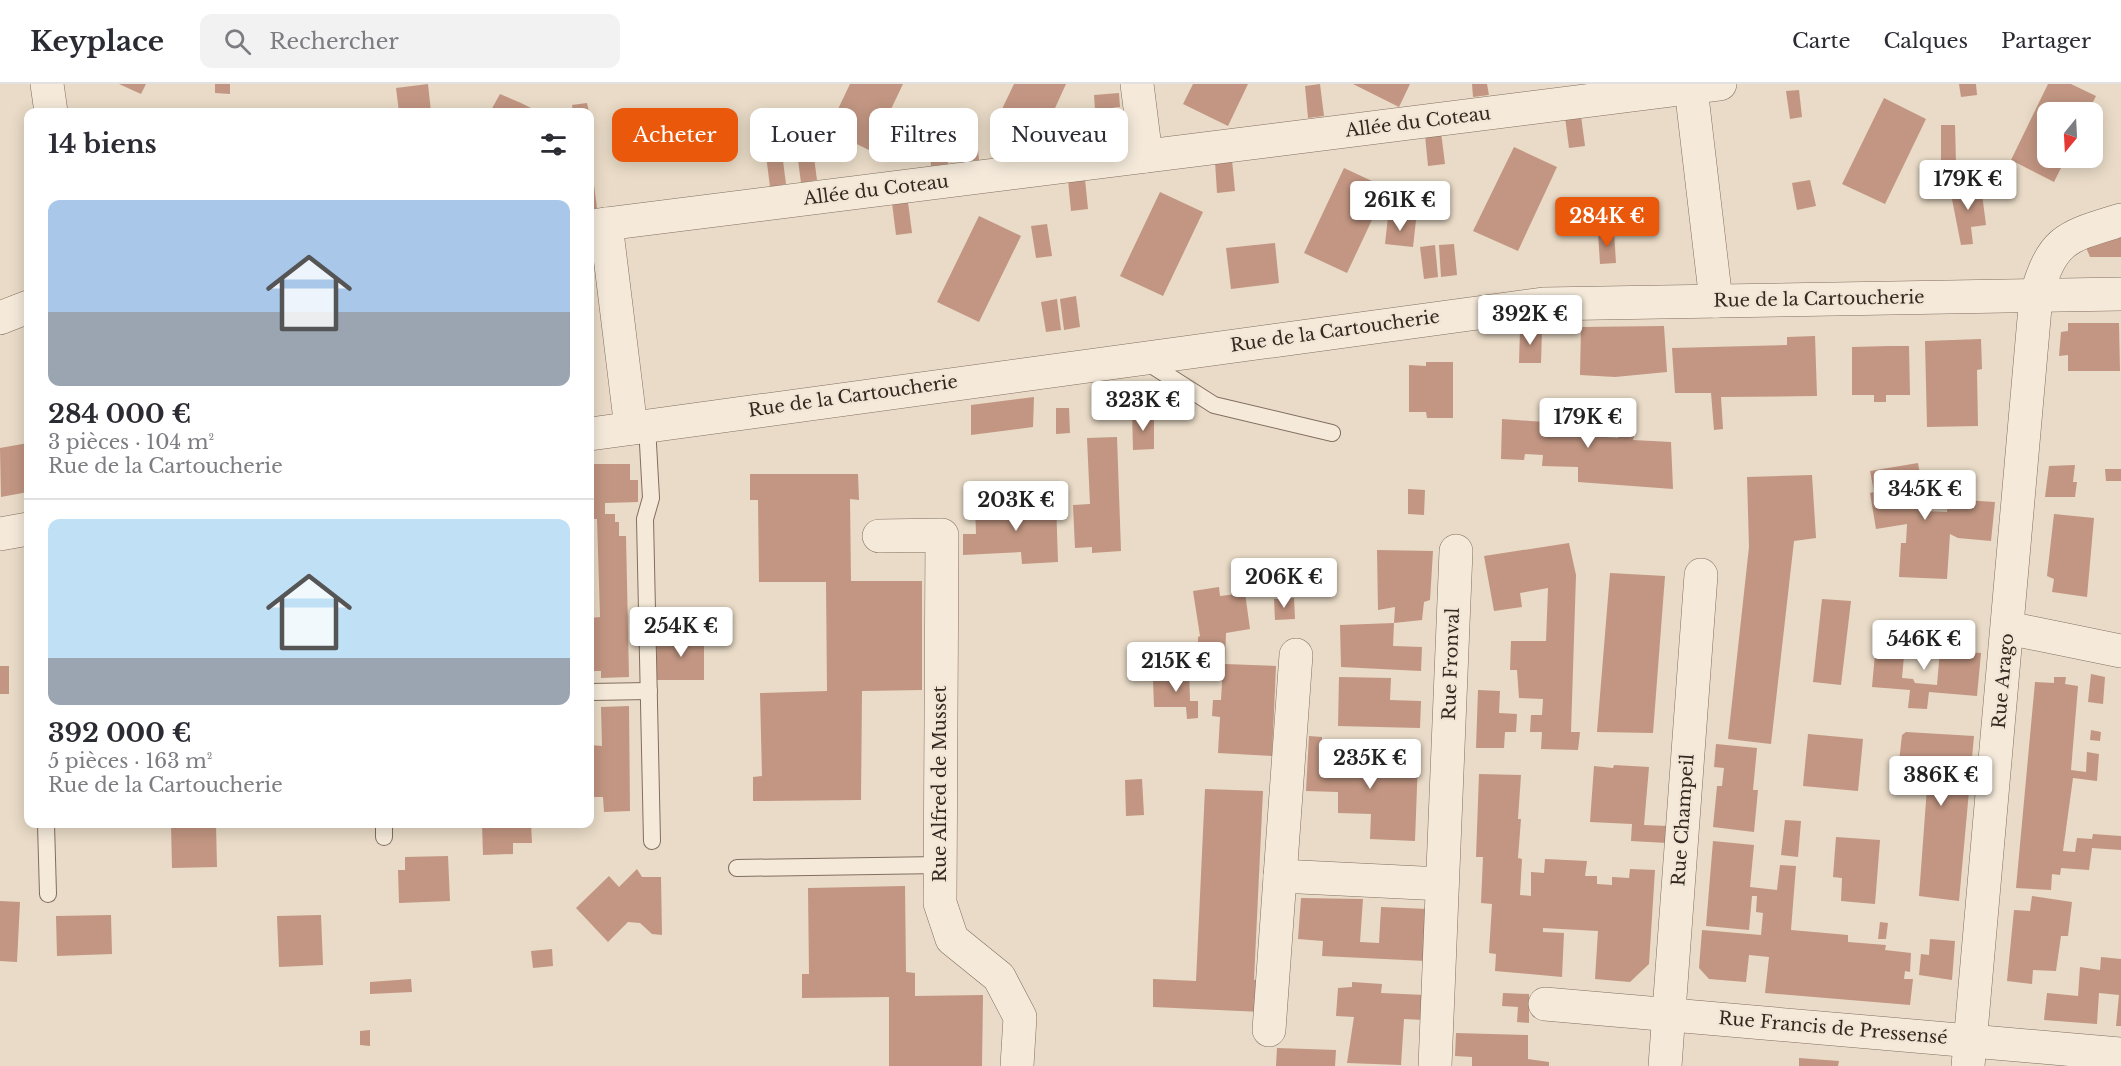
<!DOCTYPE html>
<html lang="fr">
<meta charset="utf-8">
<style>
:root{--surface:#fff;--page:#f2f2f3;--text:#2b2b33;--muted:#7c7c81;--line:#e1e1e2;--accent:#ea580c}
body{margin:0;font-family:"Libre Baskerville",serif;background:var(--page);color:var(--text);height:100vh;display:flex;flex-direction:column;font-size:22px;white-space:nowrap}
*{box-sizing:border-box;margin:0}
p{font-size:20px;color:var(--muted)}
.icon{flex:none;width:33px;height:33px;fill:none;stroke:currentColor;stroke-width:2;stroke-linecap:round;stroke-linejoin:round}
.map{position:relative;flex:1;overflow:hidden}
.sheet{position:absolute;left:24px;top:24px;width:570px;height:720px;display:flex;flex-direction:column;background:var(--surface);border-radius:12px;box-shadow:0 3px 15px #0003}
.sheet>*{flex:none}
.guide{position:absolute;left:612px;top:24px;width:570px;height:54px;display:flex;gap:12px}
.needle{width:39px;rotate:198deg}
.controls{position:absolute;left:2037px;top:18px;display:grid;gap:12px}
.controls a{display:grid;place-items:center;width:66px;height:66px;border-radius:12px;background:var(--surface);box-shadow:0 3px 15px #0003;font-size:30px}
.price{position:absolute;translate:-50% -51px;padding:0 14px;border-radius:6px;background:#fff;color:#222;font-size:20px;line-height:39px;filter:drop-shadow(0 2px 3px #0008)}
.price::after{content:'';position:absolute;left:50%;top:36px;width:18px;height:14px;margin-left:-9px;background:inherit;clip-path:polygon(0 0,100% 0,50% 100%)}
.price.current{background:var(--accent);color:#fff}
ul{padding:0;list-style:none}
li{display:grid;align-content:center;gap:12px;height:318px;padding:0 24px}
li+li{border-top:2px solid var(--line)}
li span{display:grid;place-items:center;height:186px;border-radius:12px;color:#555}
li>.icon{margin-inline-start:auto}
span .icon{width:108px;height:108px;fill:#fffc;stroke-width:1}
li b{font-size:26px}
h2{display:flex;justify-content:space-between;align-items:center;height:72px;padding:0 24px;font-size:26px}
.chip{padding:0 21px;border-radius:12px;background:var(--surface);box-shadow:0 3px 15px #0003;font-size:21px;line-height:54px}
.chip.current{background:var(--accent);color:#fff}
header{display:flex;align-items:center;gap:36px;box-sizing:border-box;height:84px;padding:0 30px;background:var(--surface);border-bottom:2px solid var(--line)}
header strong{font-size:28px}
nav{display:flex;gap:33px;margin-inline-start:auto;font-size:21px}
.search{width:420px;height:54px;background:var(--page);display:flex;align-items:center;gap:15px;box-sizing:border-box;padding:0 21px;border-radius:12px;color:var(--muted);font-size:22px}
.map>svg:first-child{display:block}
.building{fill:#c29682}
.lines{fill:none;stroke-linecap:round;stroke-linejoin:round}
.service-casing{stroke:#826e5f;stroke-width:18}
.minor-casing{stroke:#826e5f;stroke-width:34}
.service{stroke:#f5eada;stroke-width:16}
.minor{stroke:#f5eada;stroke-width:33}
.labels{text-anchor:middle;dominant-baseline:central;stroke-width:4.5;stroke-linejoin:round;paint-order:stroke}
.street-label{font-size:18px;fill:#352821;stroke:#f1e6d6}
</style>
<header>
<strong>Keyplace</strong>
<div class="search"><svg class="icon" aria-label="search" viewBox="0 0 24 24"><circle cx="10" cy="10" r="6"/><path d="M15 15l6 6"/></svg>Rechercher</div>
<nav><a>Carte</a><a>Calques</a><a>Partager</a></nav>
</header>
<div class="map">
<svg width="2121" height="982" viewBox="0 0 2121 982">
<rect width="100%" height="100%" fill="#e9dbc7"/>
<g class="building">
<polygon points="119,0 146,0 141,10"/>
<polygon points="215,0 230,0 230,10 215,9"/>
<polygon points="428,0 431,28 399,28 396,4"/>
<polygon points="850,0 903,0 871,67 828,46"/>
<polygon points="1014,0 1066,0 1045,46 1002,25"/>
<polygon points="1193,0 1248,0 1228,42 1183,20"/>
<polygon points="1320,0 1324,32 1308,34 1305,2"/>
<polygon points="1353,0 1410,0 1399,23"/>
<polygon points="1472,0 1487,0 1489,11 1473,13"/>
<polygon points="1959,0 1976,0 1977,11 1961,13"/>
<polygon points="2048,0 2071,0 2096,12 2088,28 2048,28 2048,74 2066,74 2054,98 2011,76"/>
<polygon points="1799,6 1802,33 1790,35 1786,7"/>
<polygon points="1119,9 1120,23 1095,26 1094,11"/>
<polygon points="500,10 521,19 539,28 490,28"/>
<polygon points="1884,14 1926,35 1885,120 1842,100"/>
<polygon points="587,19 589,28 573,28 572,21"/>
<polygon points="1581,32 1585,62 1569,64 1565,33"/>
<polygon points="1941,41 1955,41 1956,80 1941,80"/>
<polygon points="976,46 979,76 965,77 961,48"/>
<polygon points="1441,48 1445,80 1428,82 1425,51"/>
<polygon points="944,50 948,80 931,82 928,52"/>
<polygon points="1514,63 1557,83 1518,167 1473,147"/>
<polygon points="813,66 817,96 801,99 797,68"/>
<polygon points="782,69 786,100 770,103 766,71"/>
<polygon points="1232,76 1235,107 1217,109 1215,77"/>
<polygon points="1344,84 1387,104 1347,189 1304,169"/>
<polygon points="593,93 597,124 590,126 590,94"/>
<polygon points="1085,95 1088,125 1071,127 1068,96"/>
<polygon points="1810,96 1816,122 1797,126 1792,99"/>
<polygon points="1981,102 1986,141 1971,143 1973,160 1961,161 1950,105"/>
<polygon points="1160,108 1203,128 1163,212 1120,192"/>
<polygon points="908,118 912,149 896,151 892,119"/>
<polygon points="979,132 1021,152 979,238 937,218"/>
<polygon points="1388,133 1416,136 1413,163 1385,160"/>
<polygon points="1047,140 1052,172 1036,174 1031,142"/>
<polygon points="1598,148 1614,148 1616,179 1600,180"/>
<polygon points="2121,149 2121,173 2090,173 2085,161"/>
<polygon points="1275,159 1279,199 1231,205 1226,164"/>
<polygon points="1454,160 1457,191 1441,193 1439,161"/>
<polygon points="1435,161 1438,193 1424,195 1420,163"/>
<polygon points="1076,212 1080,243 1064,246 1060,215"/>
<polygon points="1057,215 1061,246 1046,248 1041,218"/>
<polygon points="2068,239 2119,239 2120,287 2068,287 2068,271 2059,272 2061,248 2068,247"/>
<polygon points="1664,242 1667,288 1615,293 1580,291 1581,243"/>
<polygon points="1520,246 1542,246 1541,279 1519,279"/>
<polygon points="1815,252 1817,312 1721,313 1723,345 1714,346 1711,309 1675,309 1672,264 1787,261 1787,253"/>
<polygon points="1981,255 1982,285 1977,286 1978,342 1927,343 1925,257"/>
<polygon points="1889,262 1909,262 1910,311 1886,311 1886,318 1874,318 1874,311 1852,311 1852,263"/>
<polygon points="1426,278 1453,278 1453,334 1427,334 1426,328 1409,328 1409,281 1426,282"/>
<polygon points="1034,313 1033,343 971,351 971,321"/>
<polygon points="1545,314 1579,315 1579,351 1618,354 1619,350 1634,352 1633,356 1671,358 1673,405 1578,398 1578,383 1542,382 1543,371 1525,370 1524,376 1501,375 1502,335 1545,338"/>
<polygon points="1056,324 1069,324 1070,349 1056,350"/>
<polygon points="1132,328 1154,333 1154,365 1133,366"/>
<polygon points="1117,353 1121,467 1092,469 1092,463 1075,464 1073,421 1090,420 1087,354"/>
<polygon points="28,359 28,408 1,413 0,364"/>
<polygon points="1918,379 1922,402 1913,404 1915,413 1923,412 1925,427 1947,428 1948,415 1995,418 1991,457 1958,454 1950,450 1947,495 1899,493 1901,459 1906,459 1907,440 1876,445 1870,409 1874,408 1870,387"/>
<polygon points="590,380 630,380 630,396 638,396 638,418 605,419 605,430 615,430 615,438 619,438 619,452 626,452 629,593 601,594 601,587 590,587 590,534 600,533 597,435 590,435"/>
<polygon points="2075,381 2073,398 2077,398 2075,413 2045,413 2049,382"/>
<polygon points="2105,385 2121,385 2121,397 2106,397"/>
<polygon points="750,390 858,390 859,416 850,415 851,497 922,497 922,606 862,607 861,716 753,717 753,693 762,692 760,609 827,607 826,498 759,498 758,416 750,416"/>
<polygon points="1812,391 1816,454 1794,457 1771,660 1728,655 1749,463 1747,393"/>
<polygon points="1408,405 1425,406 1424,431 1408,430"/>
<polygon points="1056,418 1058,478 1022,480 1021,468 963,471 963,450 976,450 975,421"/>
<polygon points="2054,430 2094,434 2087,513 2052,508 2054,495 2047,492"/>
<polygon points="1569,459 1576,491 1571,648 1580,648 1578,666 1541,665 1542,648 1530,648 1531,631 1542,631 1543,615 1519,614 1517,586 1510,586 1511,557 1546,557 1548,504 1520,509 1522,523 1494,527 1484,472"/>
<polygon points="1377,466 1433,467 1430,516 1424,518 1422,536 1394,539 1395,523 1378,526"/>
<polygon points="1610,489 1665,492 1653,649 1597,648"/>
<polygon points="1219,503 1220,512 1245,509 1250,545 1226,549 1225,580 1276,582 1272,672 1218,669 1220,633 1212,632 1213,616 1221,616 1223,582 1198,582 1198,553 1200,552 1193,507"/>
<polygon points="1294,514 1295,535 1275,536 1274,515"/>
<polygon points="1822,515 1851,517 1841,601 1813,598"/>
<polygon points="1394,539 1393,562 1422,563 1421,587 1341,583 1340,541"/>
<polygon points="1877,548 1906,550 1902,594 1913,595 1915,599 1937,601 1940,566 1981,569 1977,612 1929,608 1927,625 1908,624 1910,606 1872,603"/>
<polygon points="704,551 704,596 657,596 657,552"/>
<rect x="0" y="582" width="9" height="28"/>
<polygon points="1189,584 1190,617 1198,617 1198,634 1187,635 1186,623 1154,623 1153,596 1170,595 1170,585"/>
<polygon points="2091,590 2105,593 2103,620 2088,618"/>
<polygon points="1339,593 1391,594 1390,616 1421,617 1420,644 1338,642"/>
<polygon points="2054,593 2066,593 2065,600 2078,602 2071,686 2086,688 2087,668 2099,670 2097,697 2073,694 2063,767 2075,768 2077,754 2092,755 2093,750 2121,752 2121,766 2092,764 2089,786 2061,784 2060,791 2052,790 2051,806 2016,804 2035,598 2054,599"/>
<polygon points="1478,606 1500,607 1499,629 1517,630 1516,648 1505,648 1504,664 1476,664"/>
<polygon points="629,622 630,727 604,728 603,713 590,713 590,661 602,662 601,623"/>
<polygon points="2091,646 2101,648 2100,657 2090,656"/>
<polygon points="1906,648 1974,652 1959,817 1919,812 1928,690 1898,687 1902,651"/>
<polygon points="1808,650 1863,655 1858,707 1803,702"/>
<polygon points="1309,652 1322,653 1321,681 1347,682 1348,673 1373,674 1374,670 1399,671 1398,675 1418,676 1415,757 1370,755 1371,730 1338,729 1338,708 1306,707"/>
<polygon points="1716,660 1757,664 1753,706 1758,706 1754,748 1713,743 1717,702 1722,702 1724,684 1714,683"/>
<polygon points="1614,681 1649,683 1644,741 1668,742 1667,759 1631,757 1632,740 1590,738 1594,682 1613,684"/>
<polygon points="1479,690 1521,691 1518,735 1521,735 1518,774 1522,775 1520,811 1531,812 1531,788 1544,789 1545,775 1587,777 1585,792 1597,792 1597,800 1612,801 1612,793 1629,794 1630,785 1655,786 1649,880 1630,898 1595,895 1598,847 1543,844 1543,848 1564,849 1562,893 1495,887 1496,870 1489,869 1492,820 1481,819 1483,773 1476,773"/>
<polygon points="1142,695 1144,731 1126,732 1125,696"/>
<polygon points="1205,705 1263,707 1254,896 1264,896 1262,928 1153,923 1153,895 1196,897"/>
<polygon points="1785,736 1801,737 1798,773 1781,771"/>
<polygon points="171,740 216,740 217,783 172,784"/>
<polygon points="482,740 531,740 532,759 513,759 513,770 483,771"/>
<polygon points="1836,753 1880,756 1875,820 1841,817 1842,794 1833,793"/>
<polygon points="1713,757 1754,761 1750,803 1777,806 1780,781 1796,782 1791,846 1848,851 1848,858 1886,861 1885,866 1911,869 1910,888 1905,887 1904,895 1913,895 1910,921 1765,909 1769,873 1749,871 1746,898 1709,895 1699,884 1702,846 1761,851 1763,829 1756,828 1757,812 1752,812 1749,846 1706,842"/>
<polygon points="448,772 450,817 399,819 398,786 405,786 405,773"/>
<polygon points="637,785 642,793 661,793 662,851 652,850 640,839 628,838 608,858 576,824 609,792 619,803"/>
<polygon points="905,802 906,888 915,889 915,912 983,911 982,982 889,982 889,913 802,914 802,890 809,890 808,804"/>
<polygon points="2032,812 2072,818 2068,852 2061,852 2056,887 2033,886 2032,900 2007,897 2014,826 2030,827"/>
<polygon points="1301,814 1363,815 1360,858 1379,859 1381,823 1428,825 1426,877 1322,872 1323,857 1298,855"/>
<polygon points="0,817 20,818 17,878 0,877"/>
<polygon points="111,831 112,870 57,872 56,832"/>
<polygon points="321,831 323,881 279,883 277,832"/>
<polygon points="1880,838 1888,839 1886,855 1878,855"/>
<polygon points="1930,855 1955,857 1952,896 1919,891 1921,870 1929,871"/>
<polygon points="552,865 553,882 533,884 531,867"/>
<polygon points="2101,873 2121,875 2121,942 2116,942 2119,911 2099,909 2097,940 2044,936 2047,909 2078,912 2080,883 2100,886"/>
<polygon points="411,895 412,908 370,910 370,898"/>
<polygon points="1352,898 1382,900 1381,909 1425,911 1424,936 1404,935 1401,981 1347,979 1354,933 1336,932 1338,904 1352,903"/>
<polygon points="1503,909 1529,910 1529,939 1517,938 1518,923 1502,922"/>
<polygon points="370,946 370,962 360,961 360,947"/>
<polygon points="1456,949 1528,951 1528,975 1549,978 1549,982 1472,982 1472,973 1455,972"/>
<polygon points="1277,964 1336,966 1335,982 1276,982"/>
<polygon points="1799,974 1839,977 1838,982 1799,982"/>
</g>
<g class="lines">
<defs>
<g id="service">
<polyline points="1145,277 1214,321 1332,349"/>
<polyline points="647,342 651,414 645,435 652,757"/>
<polyline points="590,608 649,607"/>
<polyline points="46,740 48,810"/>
<polyline points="384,740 384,753"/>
<polyline points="737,784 940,781"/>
</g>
<g id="minor">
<polyline points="47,0 51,28"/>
<polyline points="1137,0 1146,72"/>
<polyline points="1691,4 1716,217"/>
<polyline points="606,140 631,344"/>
<polyline points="590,142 1720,0"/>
<polyline points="0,234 28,223"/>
<polyline points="590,350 1543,220 2121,210"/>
<polyline points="0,450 28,445"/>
<polyline points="879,452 942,451 940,819 952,855 999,893 1020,933 1017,982"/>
<polyline points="2008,544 2121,567"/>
<polyline points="1280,792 1442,800"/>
<polyline points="1545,920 2121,970"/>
<polyline points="1269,946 1296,571"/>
<polyline points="1435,982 1456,467"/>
<polyline points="1665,982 1701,491"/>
<path d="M1968,982l68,-770c17,-58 30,-59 85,-76"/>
</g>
</defs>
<use href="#service" class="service-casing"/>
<use href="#minor" class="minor-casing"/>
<use href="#service" class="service"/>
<use href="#minor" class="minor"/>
</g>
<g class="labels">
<g class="street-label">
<text transform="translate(1418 38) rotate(-7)">Allée du Coteau</text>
<text transform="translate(876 106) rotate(-7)">Allée du Coteau</text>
<text transform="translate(1819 215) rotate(-1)">Rue de la Cartoucherie</text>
<text transform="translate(1335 247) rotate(-8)">Rue de la Cartoucherie</text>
<text transform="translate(853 312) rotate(-8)">Rue de la Cartoucherie</text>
<text transform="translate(1451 580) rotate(-88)">Rue Fronval</text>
<text transform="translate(2003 597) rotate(-85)">Rue Arago</text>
<text transform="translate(940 700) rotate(-90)">Rue Alfred de Musset</text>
<text transform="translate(1683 736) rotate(-86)">Rue Champeil</text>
<text transform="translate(1833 944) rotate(5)">Rue Francis de Pressensé</text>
</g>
</g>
</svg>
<div class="controls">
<a><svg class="needle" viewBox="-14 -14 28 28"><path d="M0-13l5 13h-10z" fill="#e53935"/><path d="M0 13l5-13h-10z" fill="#7c7c81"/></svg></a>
</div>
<b class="price" style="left:1968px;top:127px">179K €</b>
<b class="price" style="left:1400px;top:148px">261K €</b>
<b class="price current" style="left:1607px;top:164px">284K €</b>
<b class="price" style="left:1530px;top:262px">392K €</b>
<b class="price" style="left:1143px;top:348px">323K €</b>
<b class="price" style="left:1588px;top:365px">179K €</b>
<b class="price" style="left:1925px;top:437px">345K €</b>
<b class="price" style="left:1016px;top:448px">203K €</b>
<b class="price" style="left:1284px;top:525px">206K €</b>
<b class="price" style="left:681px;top:574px">254K €</b>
<b class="price" style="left:1924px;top:587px">546K €</b>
<b class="price" style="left:1176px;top:609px">215K €</b>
<b class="price" style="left:1370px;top:706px">235K €</b>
<b class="price" style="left:1941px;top:723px">386K €</b>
<div class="guide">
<a class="chip current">Acheter</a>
<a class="chip">Louer</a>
<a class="chip">Filtres</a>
<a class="chip">Nouveau</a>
</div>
<section class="sheet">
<h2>14 biens<svg class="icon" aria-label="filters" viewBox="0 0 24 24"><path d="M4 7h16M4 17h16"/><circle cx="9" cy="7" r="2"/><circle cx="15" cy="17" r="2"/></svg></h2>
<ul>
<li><span style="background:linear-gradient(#a9c7e8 60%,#9aa5b1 0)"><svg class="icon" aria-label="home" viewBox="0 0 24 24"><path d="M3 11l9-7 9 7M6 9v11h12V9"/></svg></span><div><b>284 000 €</b><p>3 pièces · 104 m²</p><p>Rue de la Cartoucherie</p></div></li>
<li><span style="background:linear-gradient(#bfe0f5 75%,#9aa5b1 0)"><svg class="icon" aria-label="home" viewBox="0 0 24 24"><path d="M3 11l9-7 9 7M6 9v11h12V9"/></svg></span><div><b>392 000 €</b><p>5 pièces · 163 m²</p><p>Rue de la Cartoucherie</p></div></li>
</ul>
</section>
</div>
